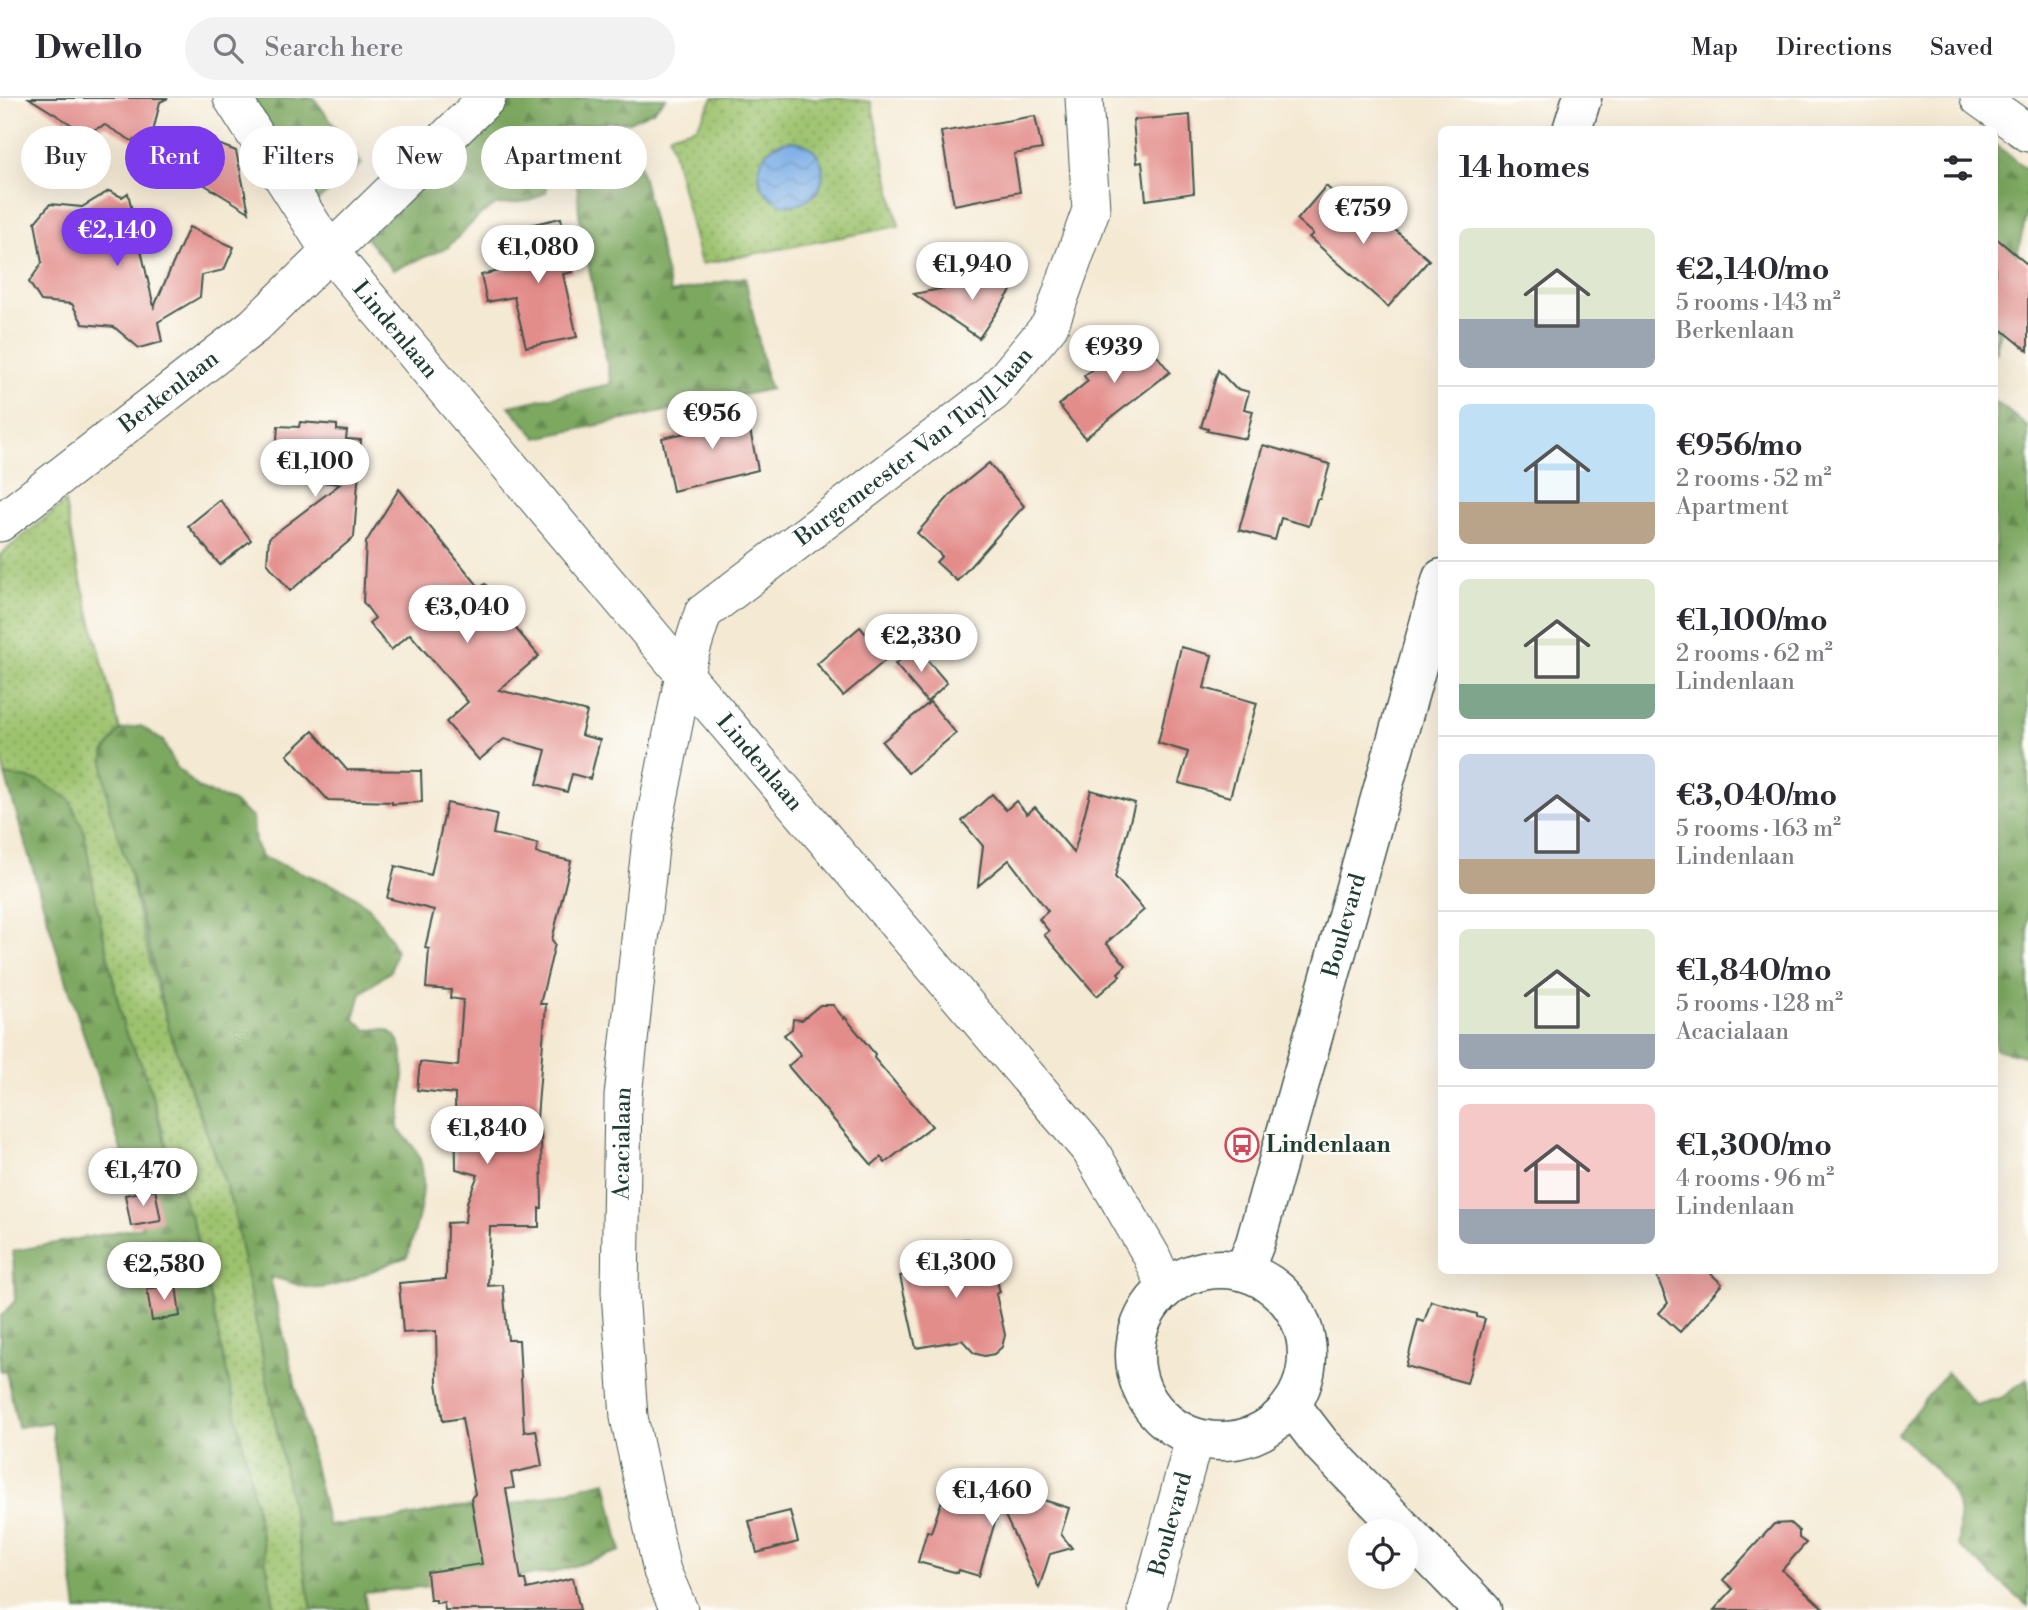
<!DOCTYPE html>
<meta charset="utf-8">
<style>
:root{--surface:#fff;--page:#f2f2f3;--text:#2b2b33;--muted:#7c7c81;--line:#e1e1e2;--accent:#7c3aed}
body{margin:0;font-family:"Libre Bodoni",serif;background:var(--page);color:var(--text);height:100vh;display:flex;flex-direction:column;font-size:26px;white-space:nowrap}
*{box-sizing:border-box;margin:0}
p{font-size:23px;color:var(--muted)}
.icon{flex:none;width:38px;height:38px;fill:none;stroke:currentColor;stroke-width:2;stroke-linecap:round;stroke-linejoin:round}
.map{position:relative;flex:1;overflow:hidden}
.drawer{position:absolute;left:1438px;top:28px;width:560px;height:1148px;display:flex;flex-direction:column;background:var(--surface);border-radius:10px;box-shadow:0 7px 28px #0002}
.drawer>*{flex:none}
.guide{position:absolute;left:21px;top:28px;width:665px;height:63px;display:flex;gap:14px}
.buttons{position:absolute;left:1348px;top:1421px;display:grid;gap:14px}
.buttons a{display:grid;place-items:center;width:70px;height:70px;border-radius:50%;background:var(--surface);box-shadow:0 7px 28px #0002;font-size:35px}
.price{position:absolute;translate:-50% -60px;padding:0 16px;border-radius:24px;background:#fff;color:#222;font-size:23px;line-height:46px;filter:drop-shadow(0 2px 4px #0008)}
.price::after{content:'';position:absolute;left:50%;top:42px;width:21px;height:16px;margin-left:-10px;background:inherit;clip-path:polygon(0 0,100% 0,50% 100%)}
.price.current{background:var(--accent);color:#fff}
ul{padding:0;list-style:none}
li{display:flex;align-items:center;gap:21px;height:175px;padding:0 21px}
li+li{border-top:2px solid var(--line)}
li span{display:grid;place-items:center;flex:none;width:196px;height:140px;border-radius:10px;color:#555}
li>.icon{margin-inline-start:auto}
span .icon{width:84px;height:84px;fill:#fffc;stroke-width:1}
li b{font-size:30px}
h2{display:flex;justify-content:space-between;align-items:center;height:84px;padding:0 21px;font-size:30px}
.chip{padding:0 24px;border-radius:32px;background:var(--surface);box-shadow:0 7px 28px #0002;font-size:24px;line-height:63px}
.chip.current{background:var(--accent);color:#fff}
header{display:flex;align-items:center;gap:42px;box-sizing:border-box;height:98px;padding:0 35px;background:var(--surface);border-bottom:2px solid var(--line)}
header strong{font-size:33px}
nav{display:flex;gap:38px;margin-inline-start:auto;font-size:24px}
.search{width:490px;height:63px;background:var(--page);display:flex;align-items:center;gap:18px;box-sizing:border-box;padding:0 24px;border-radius:38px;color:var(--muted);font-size:26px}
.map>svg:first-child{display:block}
.grass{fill:url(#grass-dots);stroke:#5e8050;stroke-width:2}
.forest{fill:url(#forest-firs);stroke:#4e724a;stroke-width:2}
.water{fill:url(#water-waves);stroke:#4d768e;stroke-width:2}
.building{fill:#e38d8b}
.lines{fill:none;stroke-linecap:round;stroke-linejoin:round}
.minor-casing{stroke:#3f574c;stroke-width:39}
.tertiary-casing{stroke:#3f574c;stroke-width:41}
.minor{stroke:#fff;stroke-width:37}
.tertiary{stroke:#fff;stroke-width:38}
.labels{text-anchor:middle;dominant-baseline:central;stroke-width:5;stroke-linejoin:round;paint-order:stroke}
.street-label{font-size:23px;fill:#1f3d34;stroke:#fdfcf7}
.poi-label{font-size:23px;font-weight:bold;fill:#1f3d34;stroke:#fdfcf7;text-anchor:start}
</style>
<header>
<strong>Dwello</strong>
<div class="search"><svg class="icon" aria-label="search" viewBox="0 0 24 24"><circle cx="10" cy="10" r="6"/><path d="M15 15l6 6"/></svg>Search here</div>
<nav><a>Map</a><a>Directions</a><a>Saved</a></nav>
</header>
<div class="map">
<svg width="2028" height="1512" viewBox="0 0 2028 1512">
<defs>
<pattern id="grass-dots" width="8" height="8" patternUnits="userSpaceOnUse" patternTransform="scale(1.75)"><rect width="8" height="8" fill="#9cc26d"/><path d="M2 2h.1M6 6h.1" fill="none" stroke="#7f9f5a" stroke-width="1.8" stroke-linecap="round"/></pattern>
<pattern id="forest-firs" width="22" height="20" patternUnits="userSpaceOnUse" patternTransform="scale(1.75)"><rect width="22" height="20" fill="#7da860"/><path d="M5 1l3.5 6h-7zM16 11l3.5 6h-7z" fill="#668a50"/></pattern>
<pattern id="water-waves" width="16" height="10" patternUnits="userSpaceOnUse" patternTransform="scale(1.75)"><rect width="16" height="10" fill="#7baee7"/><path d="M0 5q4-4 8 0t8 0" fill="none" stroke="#648fbc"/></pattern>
</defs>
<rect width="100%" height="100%" fill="#fdfcf7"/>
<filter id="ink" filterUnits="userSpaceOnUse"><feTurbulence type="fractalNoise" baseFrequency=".0143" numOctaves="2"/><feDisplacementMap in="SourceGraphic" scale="14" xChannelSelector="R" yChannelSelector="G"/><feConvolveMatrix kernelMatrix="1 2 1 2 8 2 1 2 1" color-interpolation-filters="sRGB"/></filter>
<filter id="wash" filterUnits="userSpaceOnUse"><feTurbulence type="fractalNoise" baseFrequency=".00686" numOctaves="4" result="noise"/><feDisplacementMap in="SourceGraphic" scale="28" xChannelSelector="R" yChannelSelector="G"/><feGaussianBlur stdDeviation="1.57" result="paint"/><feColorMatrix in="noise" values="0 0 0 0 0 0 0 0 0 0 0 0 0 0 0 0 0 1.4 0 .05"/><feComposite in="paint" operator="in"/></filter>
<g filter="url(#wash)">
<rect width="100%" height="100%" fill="#f4e9d3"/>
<g class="grass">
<polygon points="713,0 842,0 871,4 899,128 701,166 669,37 697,29"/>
<path d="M65,404l10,55 45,173 -16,23c21,93 37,190 67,281 19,60 44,117 63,177l78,399h-37l-27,-143 -87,-344 -16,-51 -21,-43 -27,-123 -14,-78 -44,-47 -34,-6 -5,-22v-198z"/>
</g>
<g class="forest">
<polygon points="252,0 314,0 362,66 317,103"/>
<polygon points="513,0 666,0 653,13 629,24 609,24 556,31 546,94 530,103 496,107 481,116 447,150 393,172 366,140 503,15"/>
<polygon points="1995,46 2028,73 2028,109 1995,256"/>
<polygon points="619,53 638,60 671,195 745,179 768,286 771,291 537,340 509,308 611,286 579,116 577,80 584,64"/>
<polygon points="1995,303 2028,329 2028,959 1995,951"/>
<path d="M141,628l22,15 13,26 24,22 33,13 20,16 2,26 7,13 83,33 24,17 20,29 7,15 -5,20 -30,22 -7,26 13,11c10,-1 20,-3 27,5 17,18 7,71 4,94 7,8 16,16 20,26 13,28 -2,73 -11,102 -25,7 -70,34 -94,31 -14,-1 -29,-9 -43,-11l58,248 64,-5 64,-13 58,-3 92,-23 15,70 -69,22 -188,20 3,17h-55l-78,-399 -18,-55 -46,-123 -38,-154 -22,-68 -6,-39v-19l16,-23z"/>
<polygon points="5,677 39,683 69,701 83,730 97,808 124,931 145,974 172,1068 195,1132 248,1369 275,1512 77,1512 51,1324 18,1329 6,1274 0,1273 0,1219 15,1203 13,1153 142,1129 136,1098 60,863"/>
<path d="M1947,1274l29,33 27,-8 25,-19v228l-70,-61c1,-15 3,-35 -4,-50 -10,-19 -40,-48 -57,-61z"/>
</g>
<circle class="water" cx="791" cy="75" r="32"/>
<g id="blocks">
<g class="building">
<polygon points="29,0 168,0 160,4 153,34 132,43 105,27 85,35"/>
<polygon points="1190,17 1194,95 1146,102 1142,64 1137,65 1133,22"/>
<polygon points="1035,18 1042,51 1014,56 1020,94 954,107 941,34"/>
<polygon points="213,44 236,53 249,114 190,78 187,60"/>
<polygon points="1326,88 1343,103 1345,100 1371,123 1377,116 1429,162 1388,209 1309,139 1313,136 1297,122"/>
<polygon points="109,93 122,99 128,95 154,209 189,129 234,149 224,172 202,177 200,199 158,224 162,244 139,250 114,229 83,226 72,206 41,203 29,184 42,165 35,124 50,106 82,109"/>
<polygon points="561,120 573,174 563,176 577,239 526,249 514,199 487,204 481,177 508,171 507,166 527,162 520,129"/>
<polygon points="1995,139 2028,167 2028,253 1995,226"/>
<polygon points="1023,175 979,240 914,196"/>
<polygon points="1138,234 1170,274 1085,340 1059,307 1088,283 1084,278"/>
<polygon points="1218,272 1235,290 1249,294 1244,311 1253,313 1246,341 1207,333 1208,331 1201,329"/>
<polygon points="745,307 758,372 673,393 662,340 718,328 715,314"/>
<polygon points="300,324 337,327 337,332 347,333 346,341 361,342 354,439 290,493 267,465 269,440 340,386 274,379 278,328 299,329"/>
<polygon points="1263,347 1330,366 1320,401 1317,401 1309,428 1281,420 1275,442 1239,432"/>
<polygon points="989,365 1024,408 957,483 936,464 942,458 917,435 952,395"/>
<polygon points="399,391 480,490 485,486 510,515 506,519 539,558 499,592 587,614 581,637 600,642 590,681 572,676 567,694 537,686 546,652 504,641 479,662 446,624 468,604 410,536 391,552 369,525 375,520 363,504 366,444"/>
<polygon points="220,402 251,442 220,467 188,428"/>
<polygon points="860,529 887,561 843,598 817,566"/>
<polygon points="916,549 947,585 927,604 895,566"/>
<polygon points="1181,549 1212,557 1204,590 1257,605 1230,699 1179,685 1188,654 1158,645"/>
<polygon points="930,604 956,635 908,675 882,644"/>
<polygon points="313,633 347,672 421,673 422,704 392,706 392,704 328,702 287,657"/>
<polygon points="1091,692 1135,705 1115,779 1144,812 1106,845 1126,867 1118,875 1120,878 1097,898 1044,837 1049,833 1039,821 1048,813 1009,762 978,788 983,748 962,723 992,696 1006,712 1016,703 1027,716 1035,709 1074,755"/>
<polygon points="447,705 497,716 493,736 538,746 536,755 571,763 552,842 555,846 540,906 546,906 536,1033 541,1033 542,1110 539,1110 539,1129 490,1129 488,1188 503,1187 508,1242 519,1242 524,1334 536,1332 542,1368 511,1375 514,1390 506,1391 521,1482 525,1482 527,1491 573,1480 580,1512 445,1512 444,1504 436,1505 436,1502 430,1502 427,1474 482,1466 471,1400 475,1396 462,1320 443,1323 437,1285 436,1233 403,1235 399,1185 446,1181 447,1125 465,1124 467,1104 478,1077 456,1071 455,996 417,992 420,964 458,968 463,902 450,900 451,892 426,890 429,851 425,850 434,812 387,800 395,768 431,777"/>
<polygon points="820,907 833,907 844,921 845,919 875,956 874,960 932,1028 885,1065 881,1059 872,1067 788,968 801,957 784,937 792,931 793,921 802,922"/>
<polygon points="155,1091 161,1123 131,1128 125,1097"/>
<polygon points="964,1141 969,1141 989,1153 1000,1194 996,1196 1005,1237 1002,1249 994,1256 984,1258 974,1255 962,1242 916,1250 900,1178 937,1170 933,1148"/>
<polygon points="1654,1172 1707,1172 1722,1186 1680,1234 1659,1215 1668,1205"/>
<polygon points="176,1186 180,1218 152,1223 147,1191"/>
<polygon points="1431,1203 1477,1216 1477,1219 1485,1221 1467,1285 1406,1268 1418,1222 1424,1224"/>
<polygon points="949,1382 969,1389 970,1384 992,1390 989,1385 1069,1410 1061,1436 1072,1450 1050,1456 1039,1490 1000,1407 979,1478 959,1472 958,1475 918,1464 927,1433 931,1434"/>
<polygon points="790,1413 798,1444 757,1455 749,1423"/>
<polygon points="1790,1425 1799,1433 1799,1440 1806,1445 1782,1472 1825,1512 1714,1512 1733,1491 1723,1482 1774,1426"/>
</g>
</g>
</g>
<g filter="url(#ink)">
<use href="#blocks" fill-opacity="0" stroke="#3f574c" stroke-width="2"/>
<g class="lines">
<defs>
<g id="minor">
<path id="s1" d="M232,0l98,154 354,422 406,476 61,105 15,33"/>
<polyline points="1979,0 2028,35"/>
<path id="s2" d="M0,425l254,-197 233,-228"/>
<path id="s3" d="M679,1512l-17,-39 -33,-154 -9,-125 3,-196 28,-257 33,-165 19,-61 290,-220 57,-68 41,-115 -7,-112"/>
<path id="s4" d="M1147,1512l47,-171"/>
</g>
<g id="tertiary">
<polyline points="1572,32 1582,0"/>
<circle cx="1221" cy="1257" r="86"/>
<path id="s5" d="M1244,1173l11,-28 187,-665"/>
<polyline points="1291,1307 1321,1346 1482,1512"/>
</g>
</defs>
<use href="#minor" class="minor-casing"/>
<use href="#tertiary" class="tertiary-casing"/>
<use href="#minor" class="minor"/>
<use href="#tertiary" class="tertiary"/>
</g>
</g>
<defs>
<symbol id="bus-ring" viewBox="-11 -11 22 22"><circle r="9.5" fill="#fdfcf7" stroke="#d1495b" stroke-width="1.5"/><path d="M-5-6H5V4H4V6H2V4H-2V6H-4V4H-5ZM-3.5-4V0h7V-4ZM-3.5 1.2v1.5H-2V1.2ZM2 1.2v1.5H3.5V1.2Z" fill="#d1495b"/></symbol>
</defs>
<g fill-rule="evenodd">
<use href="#bus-ring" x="1223" y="1028" width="38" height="38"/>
</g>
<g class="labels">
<g class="street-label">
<text stroke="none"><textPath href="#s1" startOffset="284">Lindenlaan</textPath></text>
<text stroke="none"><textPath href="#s2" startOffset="214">Berkenlaan</textPath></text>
<text stroke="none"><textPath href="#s3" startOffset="1281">Burgemeester Van Tuyll-laan</textPath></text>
<text stroke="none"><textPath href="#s1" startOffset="850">Lindenlaan</textPath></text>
<text stroke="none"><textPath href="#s5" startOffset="360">Boulevard</textPath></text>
<text stroke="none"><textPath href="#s3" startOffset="474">Acacialaan</textPath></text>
<text stroke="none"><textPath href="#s4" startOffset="89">Boulevard</textPath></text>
</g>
<g class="poi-label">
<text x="1266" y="1047">Lindenlaan</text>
</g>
</g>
</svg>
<div class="buttons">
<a><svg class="icon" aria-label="locate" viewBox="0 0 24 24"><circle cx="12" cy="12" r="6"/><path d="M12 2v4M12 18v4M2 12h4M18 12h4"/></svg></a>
</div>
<b class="price" style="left:1363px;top:148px">€759</b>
<b class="price current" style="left:117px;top:170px">€2,140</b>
<b class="price" style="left:538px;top:187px">€1,080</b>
<b class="price" style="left:972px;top:204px">€1,940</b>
<b class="price" style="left:1114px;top:287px">€939</b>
<b class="price" style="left:712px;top:353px">€956</b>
<b class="price" style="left:315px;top:401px">€1,100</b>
<b class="price" style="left:467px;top:547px">€3,040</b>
<b class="price" style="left:921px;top:576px">€2,330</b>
<b class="price" style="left:487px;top:1068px">€1,840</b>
<b class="price" style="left:143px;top:1110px">€1,470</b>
<b class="price" style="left:956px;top:1202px">€1,300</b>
<b class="price" style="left:164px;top:1204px">€2,580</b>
<b class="price" style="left:992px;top:1430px">€1,460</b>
<div class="guide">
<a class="chip">Buy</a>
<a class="chip current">Rent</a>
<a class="chip">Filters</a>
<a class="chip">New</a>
<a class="chip">Apartment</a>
</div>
<section class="drawer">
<h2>14 homes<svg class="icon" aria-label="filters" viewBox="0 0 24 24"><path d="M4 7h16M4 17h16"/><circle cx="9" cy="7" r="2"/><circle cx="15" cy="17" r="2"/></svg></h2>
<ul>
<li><span style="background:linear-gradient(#dfe7d0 65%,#9aa5b1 0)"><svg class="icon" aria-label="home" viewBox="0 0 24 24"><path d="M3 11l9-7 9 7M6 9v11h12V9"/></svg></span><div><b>€2,140/mo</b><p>5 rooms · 143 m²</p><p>Berkenlaan</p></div></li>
<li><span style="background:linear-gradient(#bfe0f5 70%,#b9a48a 0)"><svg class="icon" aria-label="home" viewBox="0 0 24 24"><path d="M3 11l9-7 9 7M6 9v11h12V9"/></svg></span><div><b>€956/mo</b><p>2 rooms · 52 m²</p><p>Apartment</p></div></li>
<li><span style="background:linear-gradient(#dfe7d0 75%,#7fa58c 0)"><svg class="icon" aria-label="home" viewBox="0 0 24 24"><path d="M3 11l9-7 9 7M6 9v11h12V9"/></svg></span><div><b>€1,100/mo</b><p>2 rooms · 62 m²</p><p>Lindenlaan</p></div></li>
<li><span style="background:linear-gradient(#c9d6e8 75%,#b9a48a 0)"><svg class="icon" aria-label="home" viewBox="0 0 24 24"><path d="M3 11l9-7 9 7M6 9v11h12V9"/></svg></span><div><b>€3,040/mo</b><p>5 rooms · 163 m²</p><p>Lindenlaan</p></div></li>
<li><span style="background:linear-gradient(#dfe7d0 75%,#9aa5b1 0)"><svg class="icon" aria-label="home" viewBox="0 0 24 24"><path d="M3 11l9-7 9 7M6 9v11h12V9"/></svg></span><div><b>€1,840/mo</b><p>5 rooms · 128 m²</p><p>Acacialaan</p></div></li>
<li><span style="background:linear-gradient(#f6c9c9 75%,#9aa5b1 0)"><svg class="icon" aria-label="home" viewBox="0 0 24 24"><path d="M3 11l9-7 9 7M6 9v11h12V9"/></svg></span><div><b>€1,300/mo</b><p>4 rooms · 96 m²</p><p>Lindenlaan</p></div></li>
</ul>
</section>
</div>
